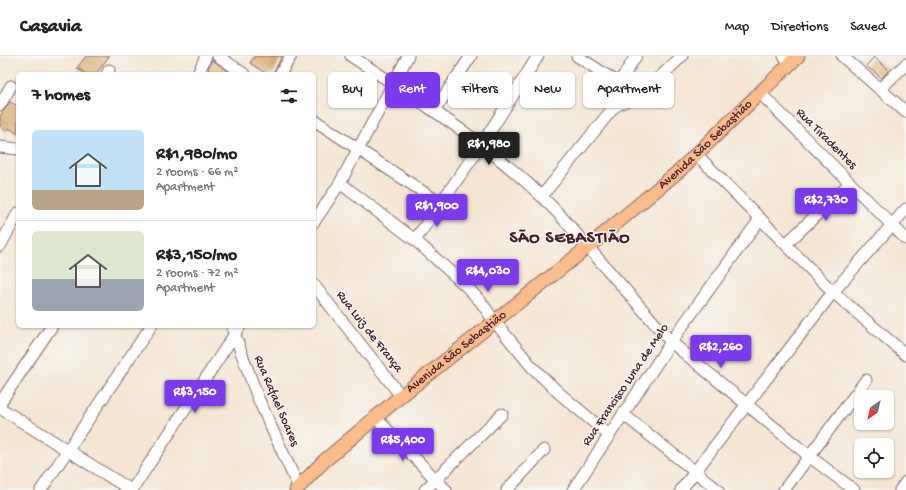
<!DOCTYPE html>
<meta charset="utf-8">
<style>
:root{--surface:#fff;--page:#f2f2f2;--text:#202124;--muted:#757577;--line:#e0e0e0;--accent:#7c3aed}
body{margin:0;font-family:"Gochi Hand",sans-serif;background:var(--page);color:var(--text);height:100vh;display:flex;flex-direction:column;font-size:15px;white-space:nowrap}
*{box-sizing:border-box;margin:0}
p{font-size:13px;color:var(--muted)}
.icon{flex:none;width:22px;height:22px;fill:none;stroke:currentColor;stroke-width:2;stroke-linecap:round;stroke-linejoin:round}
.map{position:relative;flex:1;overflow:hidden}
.drawer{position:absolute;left:16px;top:16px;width:300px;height:256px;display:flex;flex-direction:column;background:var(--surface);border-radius:6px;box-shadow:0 1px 3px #0004}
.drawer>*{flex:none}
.guide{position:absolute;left:328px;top:16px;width:380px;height:36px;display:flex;gap:8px}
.needle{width:26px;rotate:214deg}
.fabs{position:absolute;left:854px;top:334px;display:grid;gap:8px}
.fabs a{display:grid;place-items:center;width:40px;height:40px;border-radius:6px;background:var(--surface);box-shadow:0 1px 3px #0004;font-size:20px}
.price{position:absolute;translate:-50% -34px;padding:0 9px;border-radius:4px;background:var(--accent);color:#fff;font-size:13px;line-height:26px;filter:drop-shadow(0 1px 2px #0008)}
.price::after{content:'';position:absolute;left:50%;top:24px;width:12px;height:9px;margin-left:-6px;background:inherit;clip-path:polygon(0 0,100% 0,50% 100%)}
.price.selected{background:#222;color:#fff}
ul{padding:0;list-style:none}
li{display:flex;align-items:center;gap:12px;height:100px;padding:0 16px}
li+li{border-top:1px solid var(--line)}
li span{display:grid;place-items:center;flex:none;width:112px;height:80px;border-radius:6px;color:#555}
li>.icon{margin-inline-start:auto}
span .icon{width:48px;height:48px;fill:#fffc;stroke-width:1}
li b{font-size:17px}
h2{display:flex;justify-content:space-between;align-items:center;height:48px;padding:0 16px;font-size:17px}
.chip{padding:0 14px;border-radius:6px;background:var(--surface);box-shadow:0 1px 3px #0004;font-size:14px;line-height:36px}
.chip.selected{background:var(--accent);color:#fff}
header{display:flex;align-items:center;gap:24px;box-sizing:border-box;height:56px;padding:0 20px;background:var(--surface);border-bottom:1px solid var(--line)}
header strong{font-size:19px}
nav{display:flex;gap:22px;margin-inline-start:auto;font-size:14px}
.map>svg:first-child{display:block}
.building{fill:url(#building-back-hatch)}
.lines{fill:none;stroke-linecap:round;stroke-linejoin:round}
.minor-casing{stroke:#866566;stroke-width:13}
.major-casing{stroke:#866566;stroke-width:15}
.minor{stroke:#fff;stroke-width:11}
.major{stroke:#f9bc8a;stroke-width:13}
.labels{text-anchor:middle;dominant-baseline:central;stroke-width:3;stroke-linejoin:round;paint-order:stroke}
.street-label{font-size:13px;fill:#4a1f2b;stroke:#f6f6f2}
.district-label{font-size:17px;font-weight:bold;letter-spacing:1px;fill:#4a1f2b;stroke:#f6f6f2}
</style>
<header>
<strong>Casavia</strong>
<nav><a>Map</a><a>Directions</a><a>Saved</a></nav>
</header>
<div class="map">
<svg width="906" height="434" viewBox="0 0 906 434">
<defs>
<pattern id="building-back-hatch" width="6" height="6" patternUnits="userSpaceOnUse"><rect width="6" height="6" fill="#e2b076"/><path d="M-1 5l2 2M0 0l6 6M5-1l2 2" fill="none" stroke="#b98f61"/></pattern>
</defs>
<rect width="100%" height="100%" fill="#f6f6f2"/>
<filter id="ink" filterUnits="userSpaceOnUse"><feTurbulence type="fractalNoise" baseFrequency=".025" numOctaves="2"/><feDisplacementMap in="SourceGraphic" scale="8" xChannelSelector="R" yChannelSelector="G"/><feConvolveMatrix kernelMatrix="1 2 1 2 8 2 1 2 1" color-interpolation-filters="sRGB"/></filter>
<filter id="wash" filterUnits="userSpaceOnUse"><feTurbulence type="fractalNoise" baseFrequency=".012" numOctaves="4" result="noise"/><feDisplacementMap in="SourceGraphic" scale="16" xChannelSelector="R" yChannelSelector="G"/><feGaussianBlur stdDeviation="0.9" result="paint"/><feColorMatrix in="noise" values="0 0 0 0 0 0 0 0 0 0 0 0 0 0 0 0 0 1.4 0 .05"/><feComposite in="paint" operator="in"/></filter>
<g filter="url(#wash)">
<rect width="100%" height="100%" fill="#f4e6d3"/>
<g id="blocks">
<g class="building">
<polygon points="86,0 109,0 96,18 86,18 77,12"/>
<polygon points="255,0 282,0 273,18 267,18 250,7"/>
<polygon points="874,1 889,14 882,22 866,10"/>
<polygon points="212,4 229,16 228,18 215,18 208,13"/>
<polygon points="10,46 18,50 18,78 9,72 6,75 0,70 0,60"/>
</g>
</g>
</g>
<g filter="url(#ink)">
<use href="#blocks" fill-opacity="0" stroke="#866566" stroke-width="1"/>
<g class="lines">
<defs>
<g id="minor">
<polyline points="218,0 244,18"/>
<path d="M351,0c73,48 148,94 208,158l112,128 138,114 45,34"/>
<polyline points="577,0 637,39"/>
<polyline points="784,0 790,8"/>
<polyline points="842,0 906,56"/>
<polyline points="107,18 109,14"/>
<polyline points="198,18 206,0"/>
<polyline points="280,18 291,0"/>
<polyline points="880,33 906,8"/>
<polyline points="760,37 906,183"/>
<polyline points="0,49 11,30"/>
<polyline points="614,51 619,27 636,0"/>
<polyline points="434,55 471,0"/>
<polyline points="314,64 440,147"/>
<polyline points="0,91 18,93"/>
<polyline points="697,99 833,236 906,299"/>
<polyline points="340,127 415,184 466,230 481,246 495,266 532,311 559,337 609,379"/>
<polyline points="542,140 614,51 637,39 658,23 682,0"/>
<polyline points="314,166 340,127 408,0"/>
<polyline points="415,184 482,88 538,0"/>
<polyline points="786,188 850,127"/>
<polyline points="0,190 18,157"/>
<polyline points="314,229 401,340"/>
<polyline points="233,274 258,342 298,430"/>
<polyline points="0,347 52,270"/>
<polyline points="0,352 131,434"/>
<polyline points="623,358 718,434"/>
<polyline points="376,362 446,434"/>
<polyline points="41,434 151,270"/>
<polyline points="132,434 240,270"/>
<polyline points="425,434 502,358"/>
<polyline points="507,434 544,394"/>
<polyline points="573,434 671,286 760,163"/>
<polyline points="681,434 833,236 906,153"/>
<polyline points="784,434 866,324"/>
<polyline points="900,434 906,426"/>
</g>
<g id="major">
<path id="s1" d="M296,434l27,-28 78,-66 187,-149 92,-77 118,-114"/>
</g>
</defs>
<use href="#minor" class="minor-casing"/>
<use href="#major" class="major-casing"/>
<use href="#minor" class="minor"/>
<use href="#major" class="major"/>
</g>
</g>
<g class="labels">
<g class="street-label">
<text transform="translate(826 83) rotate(45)">Rua Tiradentes</text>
<text stroke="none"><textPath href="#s1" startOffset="536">Avenida São Sebastião</textPath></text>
<text transform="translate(369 276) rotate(52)">Rua Luiz de França</text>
<text stroke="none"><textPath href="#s1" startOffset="212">Avenida São Sebastião</textPath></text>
<text transform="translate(626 329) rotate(-56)">Rua Francisco Luna de Melo</text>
<text transform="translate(276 345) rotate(67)">Rua Rafael Soares</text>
</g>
<g class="district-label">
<text x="570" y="183">SÃO SEBASTIÃO</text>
</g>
</g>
</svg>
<div class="fabs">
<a><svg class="needle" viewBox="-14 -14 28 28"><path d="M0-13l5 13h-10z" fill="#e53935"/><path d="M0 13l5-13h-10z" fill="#757577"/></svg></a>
<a><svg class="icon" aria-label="locate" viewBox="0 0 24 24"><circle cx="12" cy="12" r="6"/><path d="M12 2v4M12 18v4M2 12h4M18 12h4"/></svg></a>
</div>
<b class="price selected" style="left:489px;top:110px">R$1,980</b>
<b class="price" style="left:826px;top:166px">R$2,730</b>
<b class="price" style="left:437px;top:172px">R$1,900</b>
<b class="price" style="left:488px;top:237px">R$4,030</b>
<b class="price" style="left:721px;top:313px">R$2,260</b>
<b class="price" style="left:195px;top:358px">R$3,150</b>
<b class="price" style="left:403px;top:406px">R$5,400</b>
<div class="guide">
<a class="chip">Buy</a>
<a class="chip selected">Rent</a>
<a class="chip">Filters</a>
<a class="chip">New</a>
<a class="chip">Apartment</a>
</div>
<section class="drawer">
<h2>7 homes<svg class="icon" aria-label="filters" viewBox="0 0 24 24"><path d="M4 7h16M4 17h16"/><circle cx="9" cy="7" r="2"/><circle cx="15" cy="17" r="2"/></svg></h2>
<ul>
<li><span style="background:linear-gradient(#bfe0f5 75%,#b9a48a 0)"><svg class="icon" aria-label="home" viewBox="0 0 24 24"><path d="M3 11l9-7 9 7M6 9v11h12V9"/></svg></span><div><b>R$1,980/mo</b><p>2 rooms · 66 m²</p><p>Apartment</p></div></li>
<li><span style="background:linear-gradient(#dfe7d0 60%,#9aa5b1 0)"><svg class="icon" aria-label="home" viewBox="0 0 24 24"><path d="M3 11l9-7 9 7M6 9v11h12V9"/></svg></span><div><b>R$3,150/mo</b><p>2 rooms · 72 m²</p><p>Apartment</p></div></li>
</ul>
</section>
</div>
